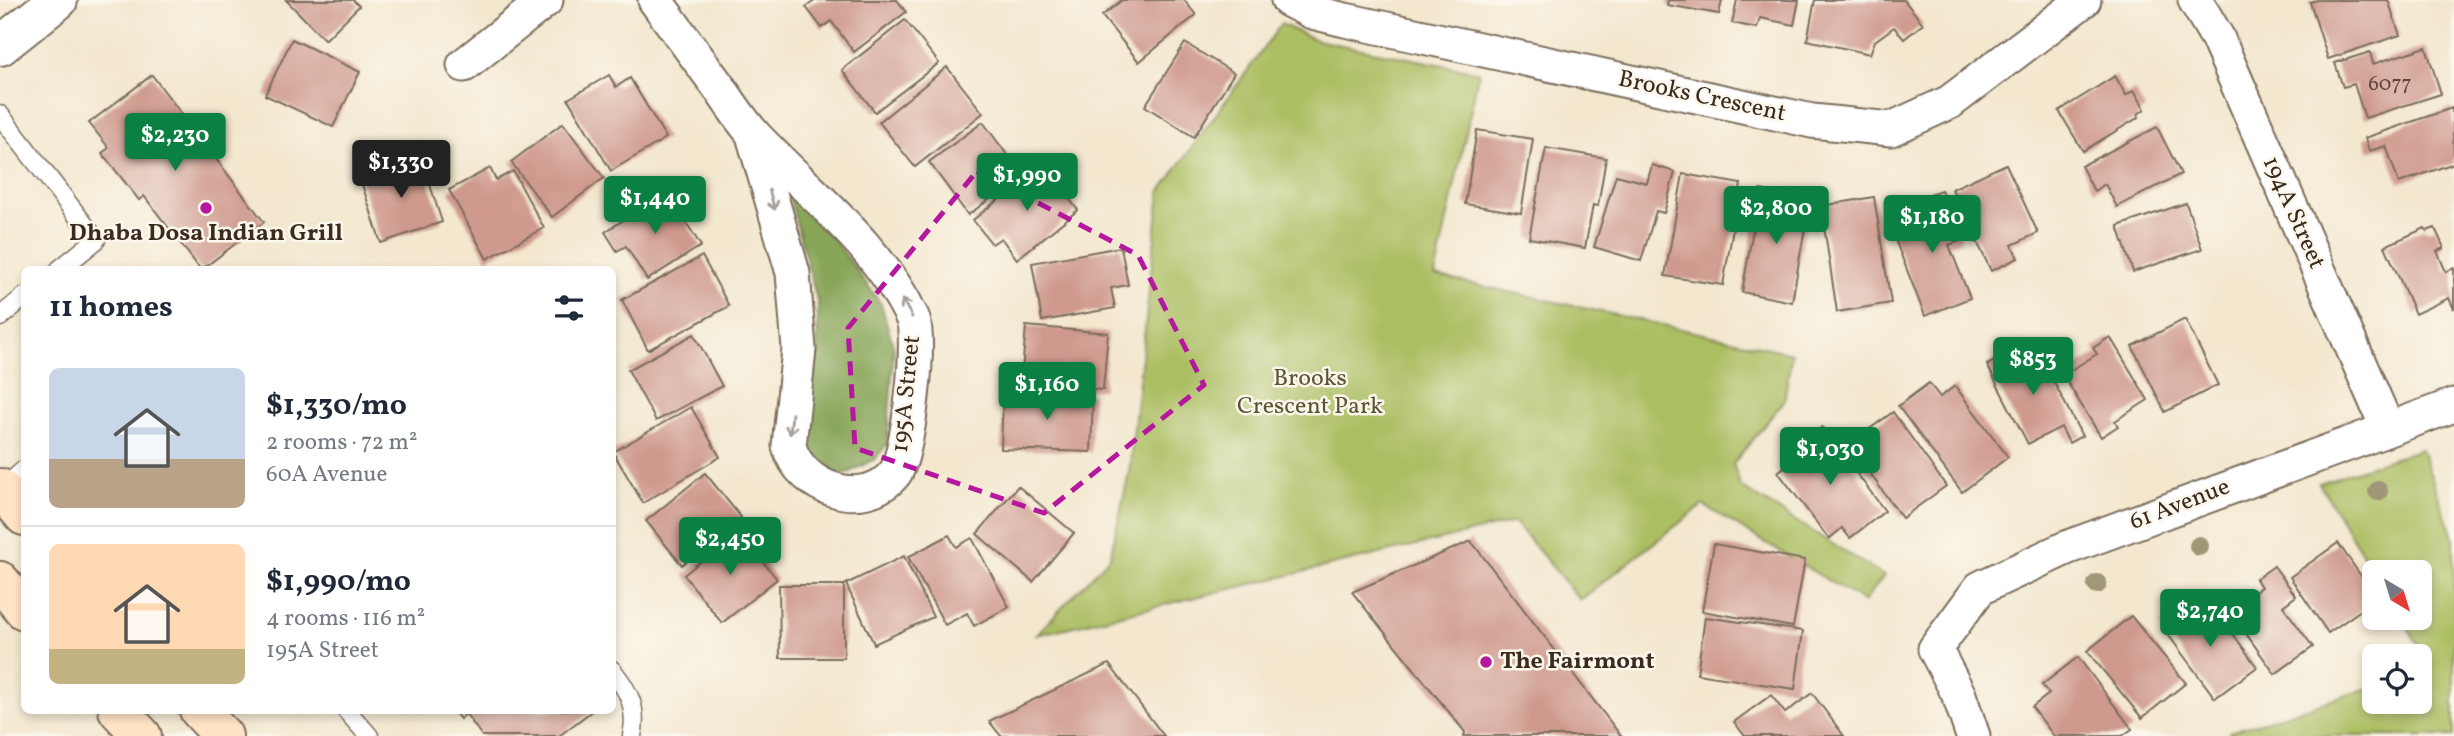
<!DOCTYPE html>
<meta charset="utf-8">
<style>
:root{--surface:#fff;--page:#f2f2f3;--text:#1f2937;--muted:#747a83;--line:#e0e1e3;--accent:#0b8043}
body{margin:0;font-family:Vollkorn,serif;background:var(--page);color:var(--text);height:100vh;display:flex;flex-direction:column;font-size:26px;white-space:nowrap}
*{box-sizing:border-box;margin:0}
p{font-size:23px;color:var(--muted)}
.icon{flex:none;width:38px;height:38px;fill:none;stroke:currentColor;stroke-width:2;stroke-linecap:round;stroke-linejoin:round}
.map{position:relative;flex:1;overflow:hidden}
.sheet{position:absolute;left:21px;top:266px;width:595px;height:448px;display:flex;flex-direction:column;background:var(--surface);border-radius:10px;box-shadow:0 4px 10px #0003}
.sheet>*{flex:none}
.needle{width:46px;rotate:142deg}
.fabs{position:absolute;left:2362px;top:560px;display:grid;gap:14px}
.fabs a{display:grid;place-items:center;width:70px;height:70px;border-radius:10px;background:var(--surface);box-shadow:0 4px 10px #0003;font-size:35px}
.price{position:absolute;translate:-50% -60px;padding:0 16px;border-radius:7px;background:var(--accent);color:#fff;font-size:23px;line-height:46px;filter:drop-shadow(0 2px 4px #0008)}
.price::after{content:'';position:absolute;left:50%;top:42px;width:21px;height:16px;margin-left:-10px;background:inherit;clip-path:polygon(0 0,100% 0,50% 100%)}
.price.on{background:#222;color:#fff}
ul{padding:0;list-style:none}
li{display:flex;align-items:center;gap:21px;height:175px;padding:0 28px}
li+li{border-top:2px solid var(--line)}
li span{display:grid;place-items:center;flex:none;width:196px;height:140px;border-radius:10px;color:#555}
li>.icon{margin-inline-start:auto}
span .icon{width:84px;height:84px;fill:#fffc;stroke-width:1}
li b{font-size:30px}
h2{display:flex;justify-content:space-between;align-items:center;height:84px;padding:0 28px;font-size:30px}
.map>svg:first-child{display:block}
.green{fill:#abbe62;stroke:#737440;stroke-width:2}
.forest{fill:#88a558;stroke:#62683b;stroke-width:2}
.building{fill:#cf9a8d}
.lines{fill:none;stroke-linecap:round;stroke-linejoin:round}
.service-casing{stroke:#7b6c5c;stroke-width:21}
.minor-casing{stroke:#7b6c5c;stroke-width:37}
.tertiary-casing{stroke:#7b6c5c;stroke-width:42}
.secondary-casing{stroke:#7b6c5c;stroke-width:42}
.service{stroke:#fff;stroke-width:18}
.minor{stroke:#fff;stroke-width:33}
.tertiary{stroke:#fff;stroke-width:38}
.secondary{stroke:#ffe4c6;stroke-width:38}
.tree{fill:#a09778}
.oneway{stroke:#a79f9a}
.marked{fill:none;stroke:#b5179e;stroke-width:5;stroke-dasharray:14 9;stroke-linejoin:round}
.poi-dot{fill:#b5179e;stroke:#fbf7ec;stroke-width:2.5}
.labels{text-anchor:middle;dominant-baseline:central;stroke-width:5;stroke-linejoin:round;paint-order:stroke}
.number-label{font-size:21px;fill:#60463a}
.street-label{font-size:24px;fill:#3b2a1e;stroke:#fbf7ec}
.poi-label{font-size:24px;font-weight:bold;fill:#3b2a1e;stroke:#fbf7ec}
.park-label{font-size:24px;fill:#5d5632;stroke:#fbf7ec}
</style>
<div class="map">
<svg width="2454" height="736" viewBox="0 0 2454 736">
<rect width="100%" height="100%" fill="#fbf7ec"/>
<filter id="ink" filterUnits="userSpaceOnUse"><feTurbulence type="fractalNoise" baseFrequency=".0143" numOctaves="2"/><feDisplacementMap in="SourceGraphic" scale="14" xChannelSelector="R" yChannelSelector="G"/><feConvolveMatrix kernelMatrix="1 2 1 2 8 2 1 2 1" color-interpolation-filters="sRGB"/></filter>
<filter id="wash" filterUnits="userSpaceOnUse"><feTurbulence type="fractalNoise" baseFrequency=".00686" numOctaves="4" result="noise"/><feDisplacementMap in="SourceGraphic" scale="28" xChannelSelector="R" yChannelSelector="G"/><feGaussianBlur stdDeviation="1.57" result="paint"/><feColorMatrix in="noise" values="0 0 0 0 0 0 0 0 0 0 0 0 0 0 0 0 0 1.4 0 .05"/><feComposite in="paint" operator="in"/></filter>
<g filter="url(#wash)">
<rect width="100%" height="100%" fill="#f3e7ce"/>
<g class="green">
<polygon points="1281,24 1316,40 1479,72 1435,276 1792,353 1784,401 1733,464 1741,487 1884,576 1864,602 1703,505 1580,600 1515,522 1036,635 1110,557 1129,473 1160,192"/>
<polygon points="2421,449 2454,539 2454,736 2232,736 2229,732 2375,686 2375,702 2420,702 2420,671 2432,667 2402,618 2420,618 2420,572 2375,574 2319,483"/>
</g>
<polygon class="forest" points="789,196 795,196 826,228 881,304 894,348 887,444 875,459 844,475 827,471 814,461 802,429 817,360 818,304"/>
<g id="blocks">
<g class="building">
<polygon points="286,0 353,0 359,6 325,40"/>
<polygon points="816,0 897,0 906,12 854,52 831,21 822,28 806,7"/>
<polygon points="1122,0 1184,0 1196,15 1139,62 1102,16"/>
<polygon points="1668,0 1722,0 1719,14 1667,5"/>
<polygon points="1737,0 1799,0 1794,25 1760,18 1757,28 1732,23"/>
<polygon points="1815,0 1904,0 1923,24 1904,39 1894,27 1875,41 1870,54 1807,40"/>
<polygon points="2317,0 2388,0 2400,35 2328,59 2310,2"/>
<polygon points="905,20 939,63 875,112 842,70"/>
<polygon points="292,39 360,72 333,127 265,95"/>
<polygon points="1185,43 1234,73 1194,137 1145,106"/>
<polygon points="2426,47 2441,94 2365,118 2354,84 2343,87 2335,63 2370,52 2373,64"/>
<polygon points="947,67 983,113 915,167 879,122"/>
<polygon points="152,75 264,222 201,270 144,196 139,200 102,153 109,148 89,123"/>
<polygon points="609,75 616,87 630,78 666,138 611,171 568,99"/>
<polygon points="2115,76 2126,95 2134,90 2145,109 2138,114 2139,117 2083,151 2059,111"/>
<polygon points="2452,108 2454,163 2399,183 2386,146 2369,151 2365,138"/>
<polygon points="983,122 1022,175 968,215 929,162"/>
<polygon points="563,123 604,178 552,217 511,162"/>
<polygon points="2157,127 2181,174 2117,207 2105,184 2094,191 2081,166"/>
<polygon points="1477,130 1533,139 1521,213 1465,204"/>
<polygon points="1546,148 1606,158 1598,206 1593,205 1585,248 1529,238"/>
<polygon points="421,157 442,222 381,243 360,178"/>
<polygon points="2006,164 2038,233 2012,245 2018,258 1991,271 1952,189"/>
<polygon points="1042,165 1078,210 1017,259 1001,238 992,244 973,220"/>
<polygon points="1652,165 1675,172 1664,213 1656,211 1641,261 1594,247 1616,175 1647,183"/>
<polygon points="490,168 496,180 513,171 544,228 487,259 449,190"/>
<polygon points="1683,174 1741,184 1723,285 1665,276"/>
<polygon points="1760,190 1810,199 1792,302 1742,292"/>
<polygon points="1941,190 1962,240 1949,245 1970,298 1925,316 1889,224 1927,210 1921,197"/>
<polygon points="667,192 701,246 647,280 626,246 617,251 605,232"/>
<polygon points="1874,197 1891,303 1837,312 1821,206"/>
<polygon points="2186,203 2202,249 2133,272 2118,226"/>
<polygon points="2425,228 2427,231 2435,228 2444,248 2437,251 2446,272 2454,268 2454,309 2449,298 2415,314 2385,246"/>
<polygon points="1121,247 1128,285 1111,288 1115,308 1042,321 1032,263"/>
<polygon points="702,256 729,306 648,350 622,300"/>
<polygon points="2185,319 2218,385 2165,412 2132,346"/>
<polygon points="1026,326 1108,333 1103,390 1021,384"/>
<polygon points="694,334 722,386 656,421 628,370"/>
<polygon points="2110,337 2148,400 2115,421 2118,426 2101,437 2063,375 2097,354 2093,348"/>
<polygon points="2016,350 2021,360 2038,351 2082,436 2069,443 2061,427 2028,444 1987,365"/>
<polygon points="1929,383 1940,397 1955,386 2008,457 1962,492 1898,406"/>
<polygon points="1003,392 1093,394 1091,452 1001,449"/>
<polygon points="691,407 720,457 643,503 613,452"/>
<polygon points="1893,412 1946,486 1902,518 1849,444"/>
<polygon points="1822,427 1885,511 1850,538 1842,528 1829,539 1778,472 1802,453 1796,446"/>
<polygon points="705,473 741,517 682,565 646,521"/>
<polygon points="1018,486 1074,533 1033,582 977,534"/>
<polygon points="738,531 777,579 722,623 684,575"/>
<polygon points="949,535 956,547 972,538 1009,607 974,626 967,613 945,625 908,557"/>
<polygon points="1471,541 1621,736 1464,736 1465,732 1352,592"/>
<polygon points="2338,543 2375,596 2375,600 2328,633 2290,577"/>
<polygon points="1714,544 1805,560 1793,627 1702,611"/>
<polygon points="904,556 933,617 874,644 846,584"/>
<polygon points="2274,566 2296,596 2283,606 2313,647 2275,674 2229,610 2261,587 2256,579"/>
<polygon points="779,585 844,585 844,658 780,658"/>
<polygon points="2189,604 2200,618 2214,608 2257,667 2215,698 2161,625"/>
<polygon points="2131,616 2186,683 2142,718 2087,651"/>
<polygon points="1705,617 1803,631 1795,689 1697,674"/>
<polygon points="2078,657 2132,729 2122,736 2054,736 2032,707 2049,694 2042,685"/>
<polygon points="1109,664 1164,736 1001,736 989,721"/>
<polygon points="1812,693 1844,736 1745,736 1734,722 1771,695 1785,713"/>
<polygon points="453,710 593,710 559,736 482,736 466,714 460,719"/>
</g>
</g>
</g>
<g filter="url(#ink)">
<use href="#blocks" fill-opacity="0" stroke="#7b6c5c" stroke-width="2"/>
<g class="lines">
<defs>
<g id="service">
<polyline points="0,115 96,240 59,270"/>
<polyline points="0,317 24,297"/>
<polyline points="2,490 24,470"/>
<path d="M612,670c17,21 26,39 20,66"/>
<polyline points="346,710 369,736"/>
</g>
<g id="minor">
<path d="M655,0c22,30 44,60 66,90 11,16 22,33 35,47 54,57 122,108 156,180 10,20 -4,139 -17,156 -31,39 -95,15 -106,-27l10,-97 -6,-76 -40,-138"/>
<polyline points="1288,0 1312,12 1345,20 1812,121 1891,129 1950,102 2084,0"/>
<polyline points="2195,0 2217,37 2387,427"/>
<polyline points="464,65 546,0"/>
<polyline points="1973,736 1959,695 1935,649 1980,588 2066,548 2454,405"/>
</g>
<polyline id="tertiary" points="0,46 58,0"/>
<g id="secondary">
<polyline points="0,488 24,516"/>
<polyline points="0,581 24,610"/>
<polyline points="118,710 142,736"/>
<polyline points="199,710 223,736"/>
</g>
</defs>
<use href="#service" class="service-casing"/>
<use href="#minor" class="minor-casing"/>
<use href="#tertiary" class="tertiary-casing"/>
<use href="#secondary" class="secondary-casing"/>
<use href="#service" class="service"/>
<use href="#minor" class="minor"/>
<use href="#tertiary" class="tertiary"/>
<use href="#secondary" class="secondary"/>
</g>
<g class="tree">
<circle cx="2378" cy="491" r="10"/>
<circle cx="2199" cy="546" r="10"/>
<circle cx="2097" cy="584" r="10"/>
</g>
<defs><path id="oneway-shaft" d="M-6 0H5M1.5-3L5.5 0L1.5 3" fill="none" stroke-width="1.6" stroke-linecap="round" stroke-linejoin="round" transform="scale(1.75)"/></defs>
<g class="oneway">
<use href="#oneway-shaft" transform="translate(772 200) rotate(74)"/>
<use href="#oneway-shaft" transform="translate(907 308) rotate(-119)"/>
<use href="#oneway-shaft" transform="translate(791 424) rotate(95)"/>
</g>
</g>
<path class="marked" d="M977,171l161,84 66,130 -160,128 -189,-65 -7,-120z"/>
<g class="poi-dot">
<circle cx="206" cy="208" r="7"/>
<circle cx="1486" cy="662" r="7"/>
</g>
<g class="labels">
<g class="number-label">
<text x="2390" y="84">6077</text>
</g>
<g class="street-label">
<text transform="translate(1702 97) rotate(12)">Brooks Crescent</text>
<text transform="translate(2293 213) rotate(66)">194A Street</text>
<text transform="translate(907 394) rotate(-84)">195A Street</text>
<text transform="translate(2180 505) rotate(-21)">61 Avenue</text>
</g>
<g class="poi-label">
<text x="206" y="234">Dhaba Dosa Indian Grill</text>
<text x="1500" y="662" text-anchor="start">The Fairmont</text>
</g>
<g class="park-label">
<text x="1310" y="379">Brooks<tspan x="1310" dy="28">Crescent Park</tspan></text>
</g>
</g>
</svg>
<div class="fabs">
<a><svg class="needle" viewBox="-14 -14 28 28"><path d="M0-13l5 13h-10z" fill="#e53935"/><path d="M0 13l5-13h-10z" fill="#747a83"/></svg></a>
<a><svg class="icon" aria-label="locate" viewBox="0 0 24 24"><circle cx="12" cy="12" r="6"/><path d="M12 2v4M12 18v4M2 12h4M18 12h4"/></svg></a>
</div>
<b class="price" style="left:175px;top:173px">$2,230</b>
<b class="price on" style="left:401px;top:200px">$1,330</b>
<b class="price" style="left:1027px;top:213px">$1,990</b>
<b class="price" style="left:655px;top:236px">$1,440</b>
<b class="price" style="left:1776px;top:246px">$2,800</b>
<b class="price" style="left:1932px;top:255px">$1,180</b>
<b class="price" style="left:2033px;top:397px">$853</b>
<b class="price" style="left:1047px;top:422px">$1,160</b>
<b class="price" style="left:1830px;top:487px">$1,030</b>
<b class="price" style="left:730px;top:577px">$2,450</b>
<b class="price" style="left:2210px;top:649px">$2,740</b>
<section class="sheet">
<h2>11 homes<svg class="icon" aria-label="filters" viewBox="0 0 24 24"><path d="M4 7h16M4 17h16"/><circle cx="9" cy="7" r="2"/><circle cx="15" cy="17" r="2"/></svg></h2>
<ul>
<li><span style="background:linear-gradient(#c9d6e8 65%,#b9a48a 0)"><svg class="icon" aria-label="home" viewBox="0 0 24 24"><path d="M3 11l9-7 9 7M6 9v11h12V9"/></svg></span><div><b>$1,330/mo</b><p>2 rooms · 72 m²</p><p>60A Avenue</p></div></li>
<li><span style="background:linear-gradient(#ffd9b3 75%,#c2b280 0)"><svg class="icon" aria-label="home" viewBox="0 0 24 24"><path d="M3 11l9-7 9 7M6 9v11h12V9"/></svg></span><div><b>$1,990/mo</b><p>4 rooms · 116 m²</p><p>195A Street</p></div></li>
</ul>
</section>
</div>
